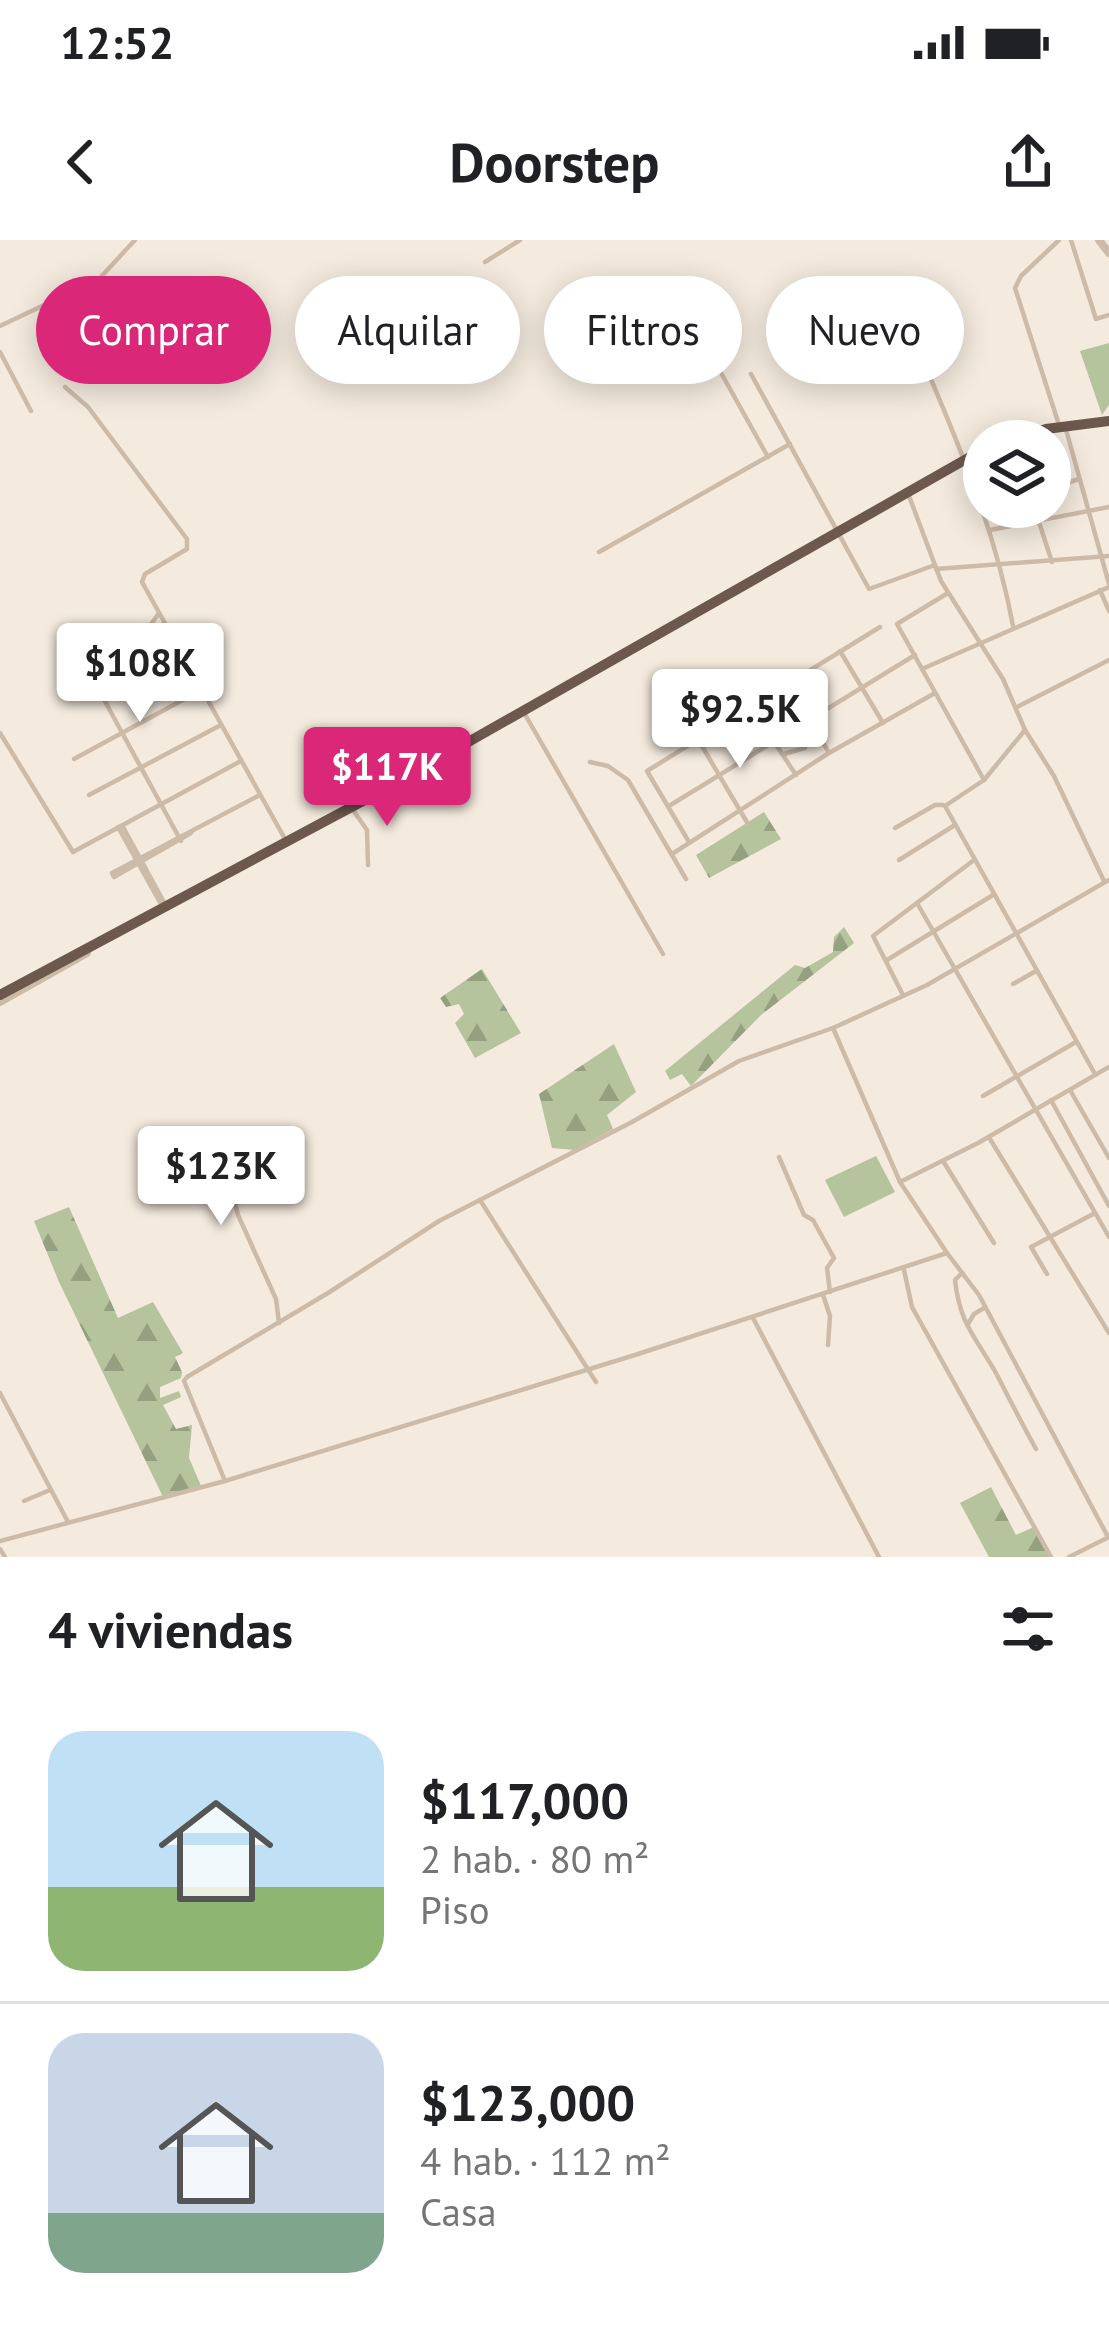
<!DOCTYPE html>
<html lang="es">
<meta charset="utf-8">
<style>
:root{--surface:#fff;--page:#f6f6f6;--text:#202124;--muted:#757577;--line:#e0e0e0;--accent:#db2777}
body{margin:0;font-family:"PT Sans",sans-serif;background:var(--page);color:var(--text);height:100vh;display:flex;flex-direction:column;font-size:45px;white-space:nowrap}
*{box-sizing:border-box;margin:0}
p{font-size:39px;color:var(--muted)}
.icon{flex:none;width:66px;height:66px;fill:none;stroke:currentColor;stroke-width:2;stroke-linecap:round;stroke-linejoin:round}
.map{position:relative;height:1317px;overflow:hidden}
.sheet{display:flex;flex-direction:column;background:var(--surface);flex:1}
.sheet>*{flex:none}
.banner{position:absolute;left:36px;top:36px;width:1038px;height:108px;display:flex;gap:24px}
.fabs{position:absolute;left:963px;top:180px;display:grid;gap:24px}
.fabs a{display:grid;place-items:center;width:108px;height:108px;border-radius:50%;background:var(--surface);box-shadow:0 6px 30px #0003;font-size:60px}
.price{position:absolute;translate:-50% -102px;padding:0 27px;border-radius:12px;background:#fff;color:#222;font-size:39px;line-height:78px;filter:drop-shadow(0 3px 6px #0008)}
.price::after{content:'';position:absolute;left:50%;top:72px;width:36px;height:27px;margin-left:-18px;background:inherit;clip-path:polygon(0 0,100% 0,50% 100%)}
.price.selected{background:var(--accent);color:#fff}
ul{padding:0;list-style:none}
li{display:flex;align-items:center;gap:36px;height:300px;padding:0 48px}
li+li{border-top:3px solid var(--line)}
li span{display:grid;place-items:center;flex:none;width:336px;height:240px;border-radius:36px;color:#555}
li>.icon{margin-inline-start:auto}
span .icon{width:144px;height:144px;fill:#fffc;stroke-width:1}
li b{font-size:51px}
h2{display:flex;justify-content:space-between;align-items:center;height:144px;padding:0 48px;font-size:51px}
.chip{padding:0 42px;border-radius:54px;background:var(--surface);box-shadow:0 6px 30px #0003;font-size:42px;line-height:108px}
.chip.selected{background:var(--accent);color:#fff}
.status{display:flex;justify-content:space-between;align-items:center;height:84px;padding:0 60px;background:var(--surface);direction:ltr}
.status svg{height:33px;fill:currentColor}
header{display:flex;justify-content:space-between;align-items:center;height:156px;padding:0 48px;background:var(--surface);font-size:54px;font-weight:700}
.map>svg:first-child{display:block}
.green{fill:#b5c49d}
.forest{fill:url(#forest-firs)}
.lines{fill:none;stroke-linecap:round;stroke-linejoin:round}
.minor{stroke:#cdbba9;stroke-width:4.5}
.tertiary{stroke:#cdbba9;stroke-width:8}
.trunk{stroke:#6c584d;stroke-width:10}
</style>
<div class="status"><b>12:52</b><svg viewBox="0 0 49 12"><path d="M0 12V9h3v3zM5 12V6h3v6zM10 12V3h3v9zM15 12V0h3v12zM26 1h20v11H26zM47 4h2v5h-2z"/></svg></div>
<header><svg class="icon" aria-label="back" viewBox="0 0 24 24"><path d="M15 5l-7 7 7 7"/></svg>Doorstep<svg class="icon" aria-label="share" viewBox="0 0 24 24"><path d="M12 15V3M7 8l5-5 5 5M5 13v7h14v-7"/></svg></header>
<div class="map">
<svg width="1109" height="1317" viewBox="0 0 1109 1317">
<defs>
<pattern id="forest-firs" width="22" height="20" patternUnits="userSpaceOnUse" patternTransform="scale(3)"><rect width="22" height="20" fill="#b5c49d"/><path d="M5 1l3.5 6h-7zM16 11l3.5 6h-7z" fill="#94a080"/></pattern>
</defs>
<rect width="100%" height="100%" fill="#f4eade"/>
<g class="green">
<polygon points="1109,103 1109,165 1102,175 1080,111"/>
<polygon points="876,916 895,952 844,977 825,940"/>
</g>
<g class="forest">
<polygon points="764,572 781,599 709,638 696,615"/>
<polygon points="844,687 854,703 761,775 691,846 682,834 670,840 665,831 795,725 805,728 833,712 834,697"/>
<polygon points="482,729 521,793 475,818 455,783 464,774 459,764 446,767 440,758"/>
<polygon points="614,804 636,852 607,875 613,889 574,910 552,908 539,854"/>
<polygon points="69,967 118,1078 153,1062 183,1113 175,1117 182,1132 181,1138 160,1147 160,1158 179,1151 181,1157 163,1165 176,1189 192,1185 189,1218 202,1248 164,1259 59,1042 34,981"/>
<polygon points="991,1247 1016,1295 1034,1287 1052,1317 989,1317 960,1263"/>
</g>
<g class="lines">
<g class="minor">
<polyline points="1071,0 1096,79 1109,75"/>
<polyline points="485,22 520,0"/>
<polyline points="0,86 99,39 135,0"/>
<polyline points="0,112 31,171"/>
<polyline points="720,131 768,217"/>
<polyline points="751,134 869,349 935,325"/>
<path d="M930,137c35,82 67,162 83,249"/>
<polyline points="65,147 88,167 187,299 187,309 145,334 142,342 285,599"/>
<polyline points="1059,185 1015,48 1021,36 1059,0"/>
<polyline points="1065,186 1109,344"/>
<polyline points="1050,249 1079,239"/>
<polyline points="909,256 941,341 1003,439 1025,490 1054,536 1104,641"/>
<polyline points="1034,267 1052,322"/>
<polyline points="990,290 1109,267"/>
<polyline points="599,312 790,204"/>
<polyline points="936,329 1109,316"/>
<polyline points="1100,350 1109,371"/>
<polyline points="948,353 897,384 984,540"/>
<polyline points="159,373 101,454 181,601"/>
<polyline points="840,411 883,483"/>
<polyline points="922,429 1109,347"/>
<polyline points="790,446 829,513"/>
<polyline points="102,458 182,415"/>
<polyline points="751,467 796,535"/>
<polyline points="1017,467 1109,420"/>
<polyline points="523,471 663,714"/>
<polyline points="1025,490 984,540 945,566 1095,834"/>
<polyline points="0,493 73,612 239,522"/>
<polyline points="699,501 748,584"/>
<polyline points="784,514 805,508 794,487"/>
<polyline points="74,519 201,450"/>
<polyline points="590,522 608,526 628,540 686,639"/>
<polyline points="89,555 221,485"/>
<polyline points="669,566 915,415"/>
<polyline points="353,570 367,590 368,625"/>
<polyline points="118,587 162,666"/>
<polyline points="123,587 166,666"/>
<polyline points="895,588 935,565 943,565"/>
<polyline points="191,593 114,637 112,633 258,556"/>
<polyline points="689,602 647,531 880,387"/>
<polyline points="672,614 829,513 935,453"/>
<polyline points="899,620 955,585"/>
<polyline points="917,663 1109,997"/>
<polyline points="887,720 993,655"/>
<polyline points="1013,744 1036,731"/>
<polyline points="903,755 873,696 974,620"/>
<polyline points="1070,850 1109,918"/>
<polyline points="983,856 1076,802"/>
<polyline points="1051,860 1109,966"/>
<polyline points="236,892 223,916 238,975 276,1059 279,1083"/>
<polyline points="990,899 1109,1093"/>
<polyline points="779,917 804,975 813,980 834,1018 827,1028 830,1052"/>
<polyline points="943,921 994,1003"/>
<polyline points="900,942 978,903 1109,827"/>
<polyline points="480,960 596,1142"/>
<polyline points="947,1013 979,1055 1108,1297"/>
<polyline points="904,1030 912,1067 1051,1317"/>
<path d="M962,1033l-7,7c5,45 20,56 41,93 13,25 26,51 40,76"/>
<polyline points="1047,1034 1031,1007 1095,973"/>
<polyline points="823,1055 830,1076 828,1105"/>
<polyline points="753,1078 879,1317"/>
<polyline points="968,1084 974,1074 984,1068"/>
<polyline points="0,1153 68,1282"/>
<polyline points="225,1241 184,1141 187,1137 328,1053 439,981 632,882 739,821 833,788 927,745 1109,640"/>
<polyline points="24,1261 50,1250"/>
<polyline points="0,1301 225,1241 635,1115 947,1013 900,942 833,788"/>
<polyline points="0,1309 5,1317"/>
<polyline points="1069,1317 1107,1298"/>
</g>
<g class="tertiary">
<polyline points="1099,0 1109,13"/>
<polyline points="0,762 87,713"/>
</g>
<g class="trunk">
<polyline points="1003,201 1046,189 1109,181"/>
<polyline points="0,755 389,547 984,209"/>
</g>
</g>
</svg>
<div class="fabs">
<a><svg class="icon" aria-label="layers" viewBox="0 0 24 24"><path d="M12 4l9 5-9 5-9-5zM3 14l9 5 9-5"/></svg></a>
</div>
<b class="price" style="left:140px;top:485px">$108K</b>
<b class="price" style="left:740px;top:531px">$92.5K</b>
<b class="price selected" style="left:387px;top:589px">$117K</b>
<b class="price" style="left:221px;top:988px">$123K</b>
<div class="banner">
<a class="chip selected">Comprar</a>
<a class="chip">Alquilar</a>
<a class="chip">Filtros</a>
<a class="chip">Nuevo</a>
</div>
</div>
<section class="sheet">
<h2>4 viviendas<svg class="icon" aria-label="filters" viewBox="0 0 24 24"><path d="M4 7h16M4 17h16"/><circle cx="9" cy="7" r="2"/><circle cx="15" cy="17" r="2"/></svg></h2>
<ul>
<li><span style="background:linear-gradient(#bfe0f5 65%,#8fb573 0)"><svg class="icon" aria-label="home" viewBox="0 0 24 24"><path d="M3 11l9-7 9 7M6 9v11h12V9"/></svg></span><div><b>$117,000</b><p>2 hab. · 80 m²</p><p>Piso</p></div></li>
<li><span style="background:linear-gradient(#c9d6e8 75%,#7fa58c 0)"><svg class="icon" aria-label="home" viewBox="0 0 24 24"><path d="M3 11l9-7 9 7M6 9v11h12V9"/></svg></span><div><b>$123,000</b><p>4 hab. · 112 m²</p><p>Casa</p></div></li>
</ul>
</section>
